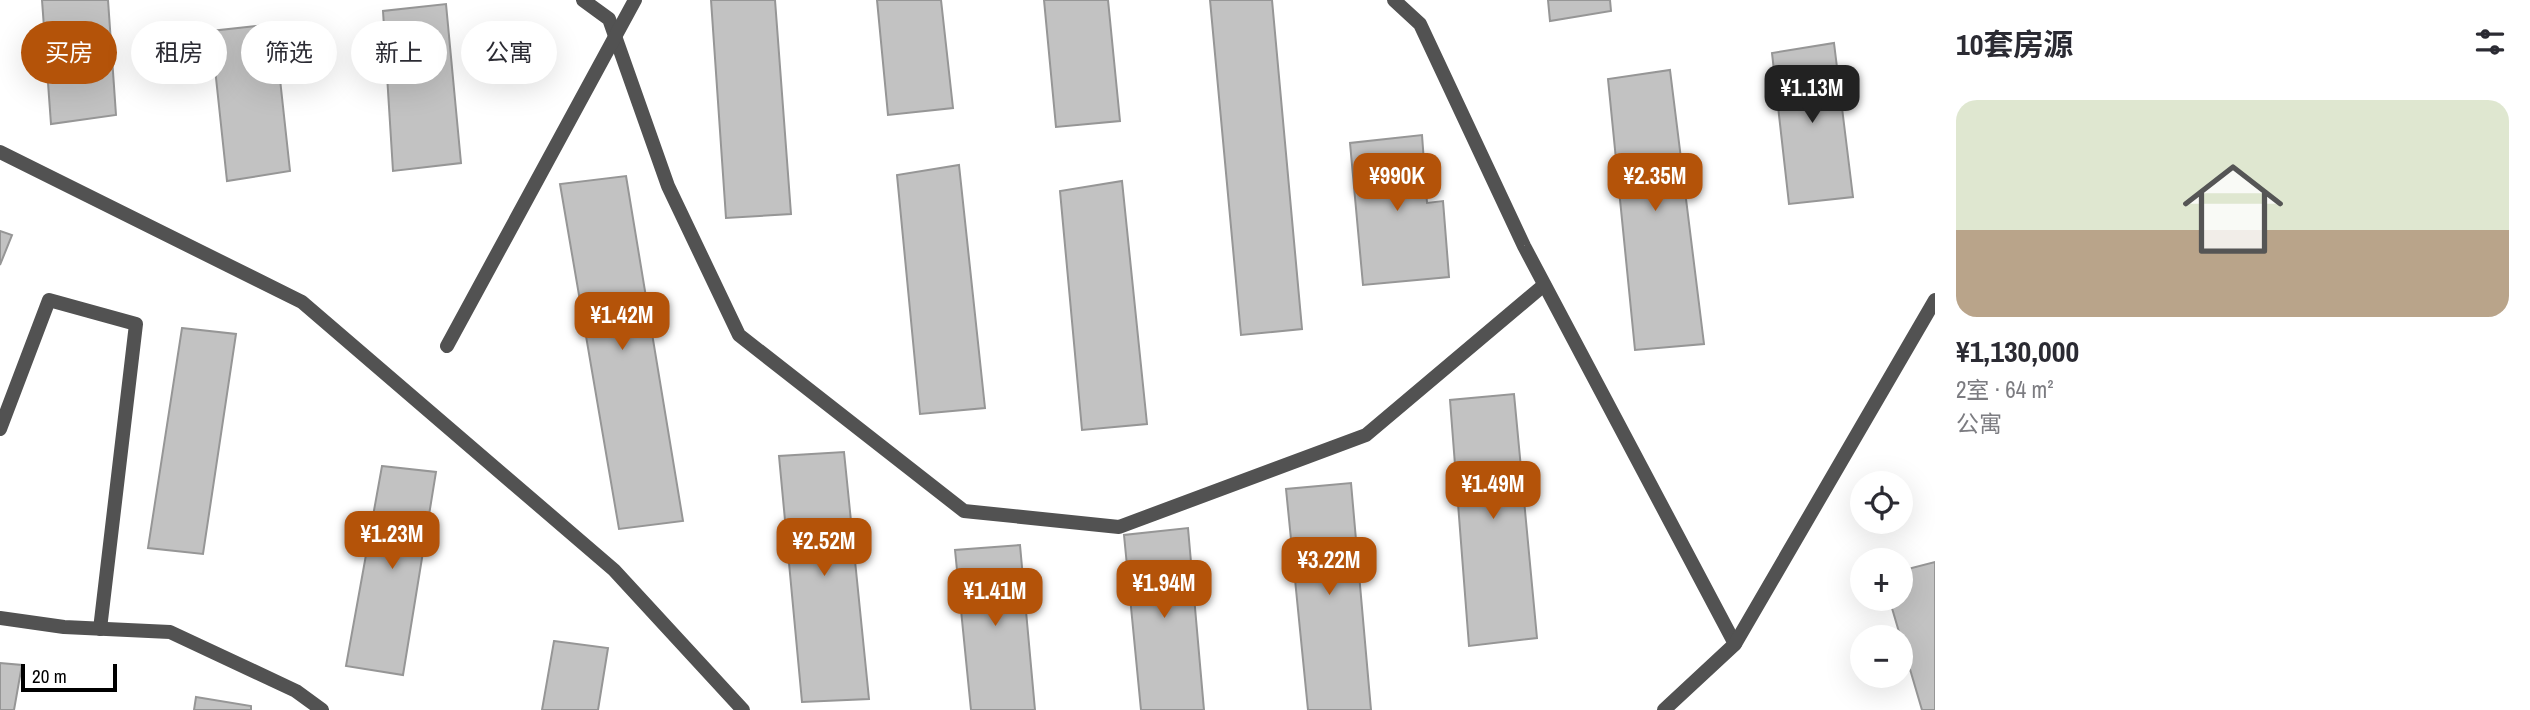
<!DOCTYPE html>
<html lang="zh">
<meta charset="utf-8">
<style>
:root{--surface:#fff;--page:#f7f7f7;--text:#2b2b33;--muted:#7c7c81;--line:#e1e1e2;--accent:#b45309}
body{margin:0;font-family:"Archivo Narrow","Noto Sans SC",sans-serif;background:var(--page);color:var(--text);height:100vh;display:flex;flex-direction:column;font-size:26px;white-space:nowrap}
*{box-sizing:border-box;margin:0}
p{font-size:23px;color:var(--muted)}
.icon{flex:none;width:38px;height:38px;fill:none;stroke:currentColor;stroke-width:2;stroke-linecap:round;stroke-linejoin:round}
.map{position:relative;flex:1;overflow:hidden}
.details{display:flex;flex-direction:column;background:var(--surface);width:595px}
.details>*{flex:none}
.top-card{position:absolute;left:21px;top:21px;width:665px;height:63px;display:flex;gap:14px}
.buttons{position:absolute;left:1850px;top:471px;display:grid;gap:14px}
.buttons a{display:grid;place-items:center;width:63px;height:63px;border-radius:50%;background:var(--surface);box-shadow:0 7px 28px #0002;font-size:35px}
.scale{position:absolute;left:21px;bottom:18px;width:96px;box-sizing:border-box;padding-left:7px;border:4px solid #000;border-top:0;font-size:19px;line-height:24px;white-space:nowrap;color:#000;-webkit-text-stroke:5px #fff;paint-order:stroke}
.price{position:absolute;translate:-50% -60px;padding:0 16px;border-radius:14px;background:var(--accent);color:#fff;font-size:23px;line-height:46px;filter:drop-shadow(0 2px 4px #0008)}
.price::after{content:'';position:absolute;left:50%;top:42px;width:21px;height:16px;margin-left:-10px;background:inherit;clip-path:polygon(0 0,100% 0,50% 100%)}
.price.on{background:#222;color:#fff}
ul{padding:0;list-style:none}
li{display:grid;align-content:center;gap:14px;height:371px;padding:0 21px}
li+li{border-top:2px solid var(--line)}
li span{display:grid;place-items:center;height:217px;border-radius:21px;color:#555}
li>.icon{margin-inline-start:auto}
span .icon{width:126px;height:126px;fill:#fffc;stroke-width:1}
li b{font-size:30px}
h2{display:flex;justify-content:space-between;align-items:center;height:84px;padding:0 21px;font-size:30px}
.tag{padding:0 24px;border-radius:32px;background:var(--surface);box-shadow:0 7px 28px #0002;font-size:24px;line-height:63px}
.tag.on{background:var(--accent);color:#fff}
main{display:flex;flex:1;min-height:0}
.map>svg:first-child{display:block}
.building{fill:#c2c2c2;stroke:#969696;stroke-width:2}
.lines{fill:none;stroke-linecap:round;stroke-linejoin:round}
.service{stroke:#525252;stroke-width:14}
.minor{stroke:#525252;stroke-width:14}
</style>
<main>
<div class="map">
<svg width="1935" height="710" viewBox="0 0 1935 710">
<rect width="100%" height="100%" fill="#fff"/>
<g class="building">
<polygon points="42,0 108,0 116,115 51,124"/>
<polygon points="711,0 775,0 791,214 726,218"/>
<polygon points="877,0 941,0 953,108 888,115"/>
<polygon points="1044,0 1108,0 1120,121 1056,127"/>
<polygon points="1210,0 1272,0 1302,329 1241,335"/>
<polygon points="1548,0 1610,0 1611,11 1550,21"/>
<polygon points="446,4 461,163 393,171 383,11"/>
<polygon points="274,24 290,171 227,181 211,31"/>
<polygon points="1834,43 1853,197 1789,204 1772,53"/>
<polygon points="1670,70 1704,344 1635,350 1608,79"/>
<polygon points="1422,135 1427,203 1443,201 1449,277 1363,285 1350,143"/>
<polygon points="959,165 985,408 920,414 897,175"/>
<polygon points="626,176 683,521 619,529 560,184"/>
<polygon points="1122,181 1147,424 1082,430 1060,191"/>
<polygon points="0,231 12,235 0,265"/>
<polygon points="182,328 236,334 203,554 148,548"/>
<polygon points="1514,394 1537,638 1469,646 1450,400"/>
<polygon points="844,452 869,699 802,702 779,456"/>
<polygon points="382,466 436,472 403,675 346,666"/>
<polygon points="1351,483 1371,710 1308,710 1286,489"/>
<polygon points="1188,528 1204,710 1141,710 1124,535"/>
<polygon points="1020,545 1035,710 971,710 955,550"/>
<polygon points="1935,562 1935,710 1922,710 1889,598 1900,598 1900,571"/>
<polygon points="554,641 608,648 598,710 542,710"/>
<polygon points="0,663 22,665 14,710 0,710"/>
<polygon points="196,697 251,706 251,710 194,710"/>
</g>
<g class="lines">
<g class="service">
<polyline points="583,0 609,19 668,186 739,335 964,511 1119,527 1366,435 1544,285"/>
<polyline points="1394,0 1420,24 1524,246 1735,644"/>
<polyline points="447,346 635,0"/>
</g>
<g class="minor">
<polyline points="0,152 302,302 614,570 743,710"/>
<polyline points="0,429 49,300 136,324 100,629"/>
<polyline points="0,618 64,627 170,632 296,691 322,710"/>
<polyline points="1664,710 1735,644 1935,300"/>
</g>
</g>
</svg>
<div class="buttons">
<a><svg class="icon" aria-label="locate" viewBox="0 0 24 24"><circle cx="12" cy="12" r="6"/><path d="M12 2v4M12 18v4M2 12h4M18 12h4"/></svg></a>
<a>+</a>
<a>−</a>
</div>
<div class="scale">20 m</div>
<b class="price on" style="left:1812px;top:125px">¥1.13M</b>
<b class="price" style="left:1397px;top:213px">¥990K</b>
<b class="price" style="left:1655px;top:213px">¥2.35M</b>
<b class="price" style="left:622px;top:352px">¥1.42M</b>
<b class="price" style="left:1493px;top:521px">¥1.49M</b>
<b class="price" style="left:392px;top:571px">¥1.23M</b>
<b class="price" style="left:824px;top:578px">¥2.52M</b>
<b class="price" style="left:1329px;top:597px">¥3.22M</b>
<b class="price" style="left:1164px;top:620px">¥1.94M</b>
<b class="price" style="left:995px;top:628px">¥1.41M</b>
<div class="top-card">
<a class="tag on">买房</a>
<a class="tag">租房</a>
<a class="tag">筛选</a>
<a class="tag">新上</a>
<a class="tag">公寓</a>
</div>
</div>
<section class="details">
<h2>10套房源<svg class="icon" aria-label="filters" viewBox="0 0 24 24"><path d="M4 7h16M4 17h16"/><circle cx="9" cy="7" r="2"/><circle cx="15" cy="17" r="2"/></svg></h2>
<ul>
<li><span style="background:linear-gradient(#dfe7d0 60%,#b9a48a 0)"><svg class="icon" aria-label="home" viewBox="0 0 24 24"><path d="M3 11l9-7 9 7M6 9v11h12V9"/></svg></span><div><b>¥1,130,000</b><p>2室 · 64 m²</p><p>公寓</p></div></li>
</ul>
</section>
</main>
